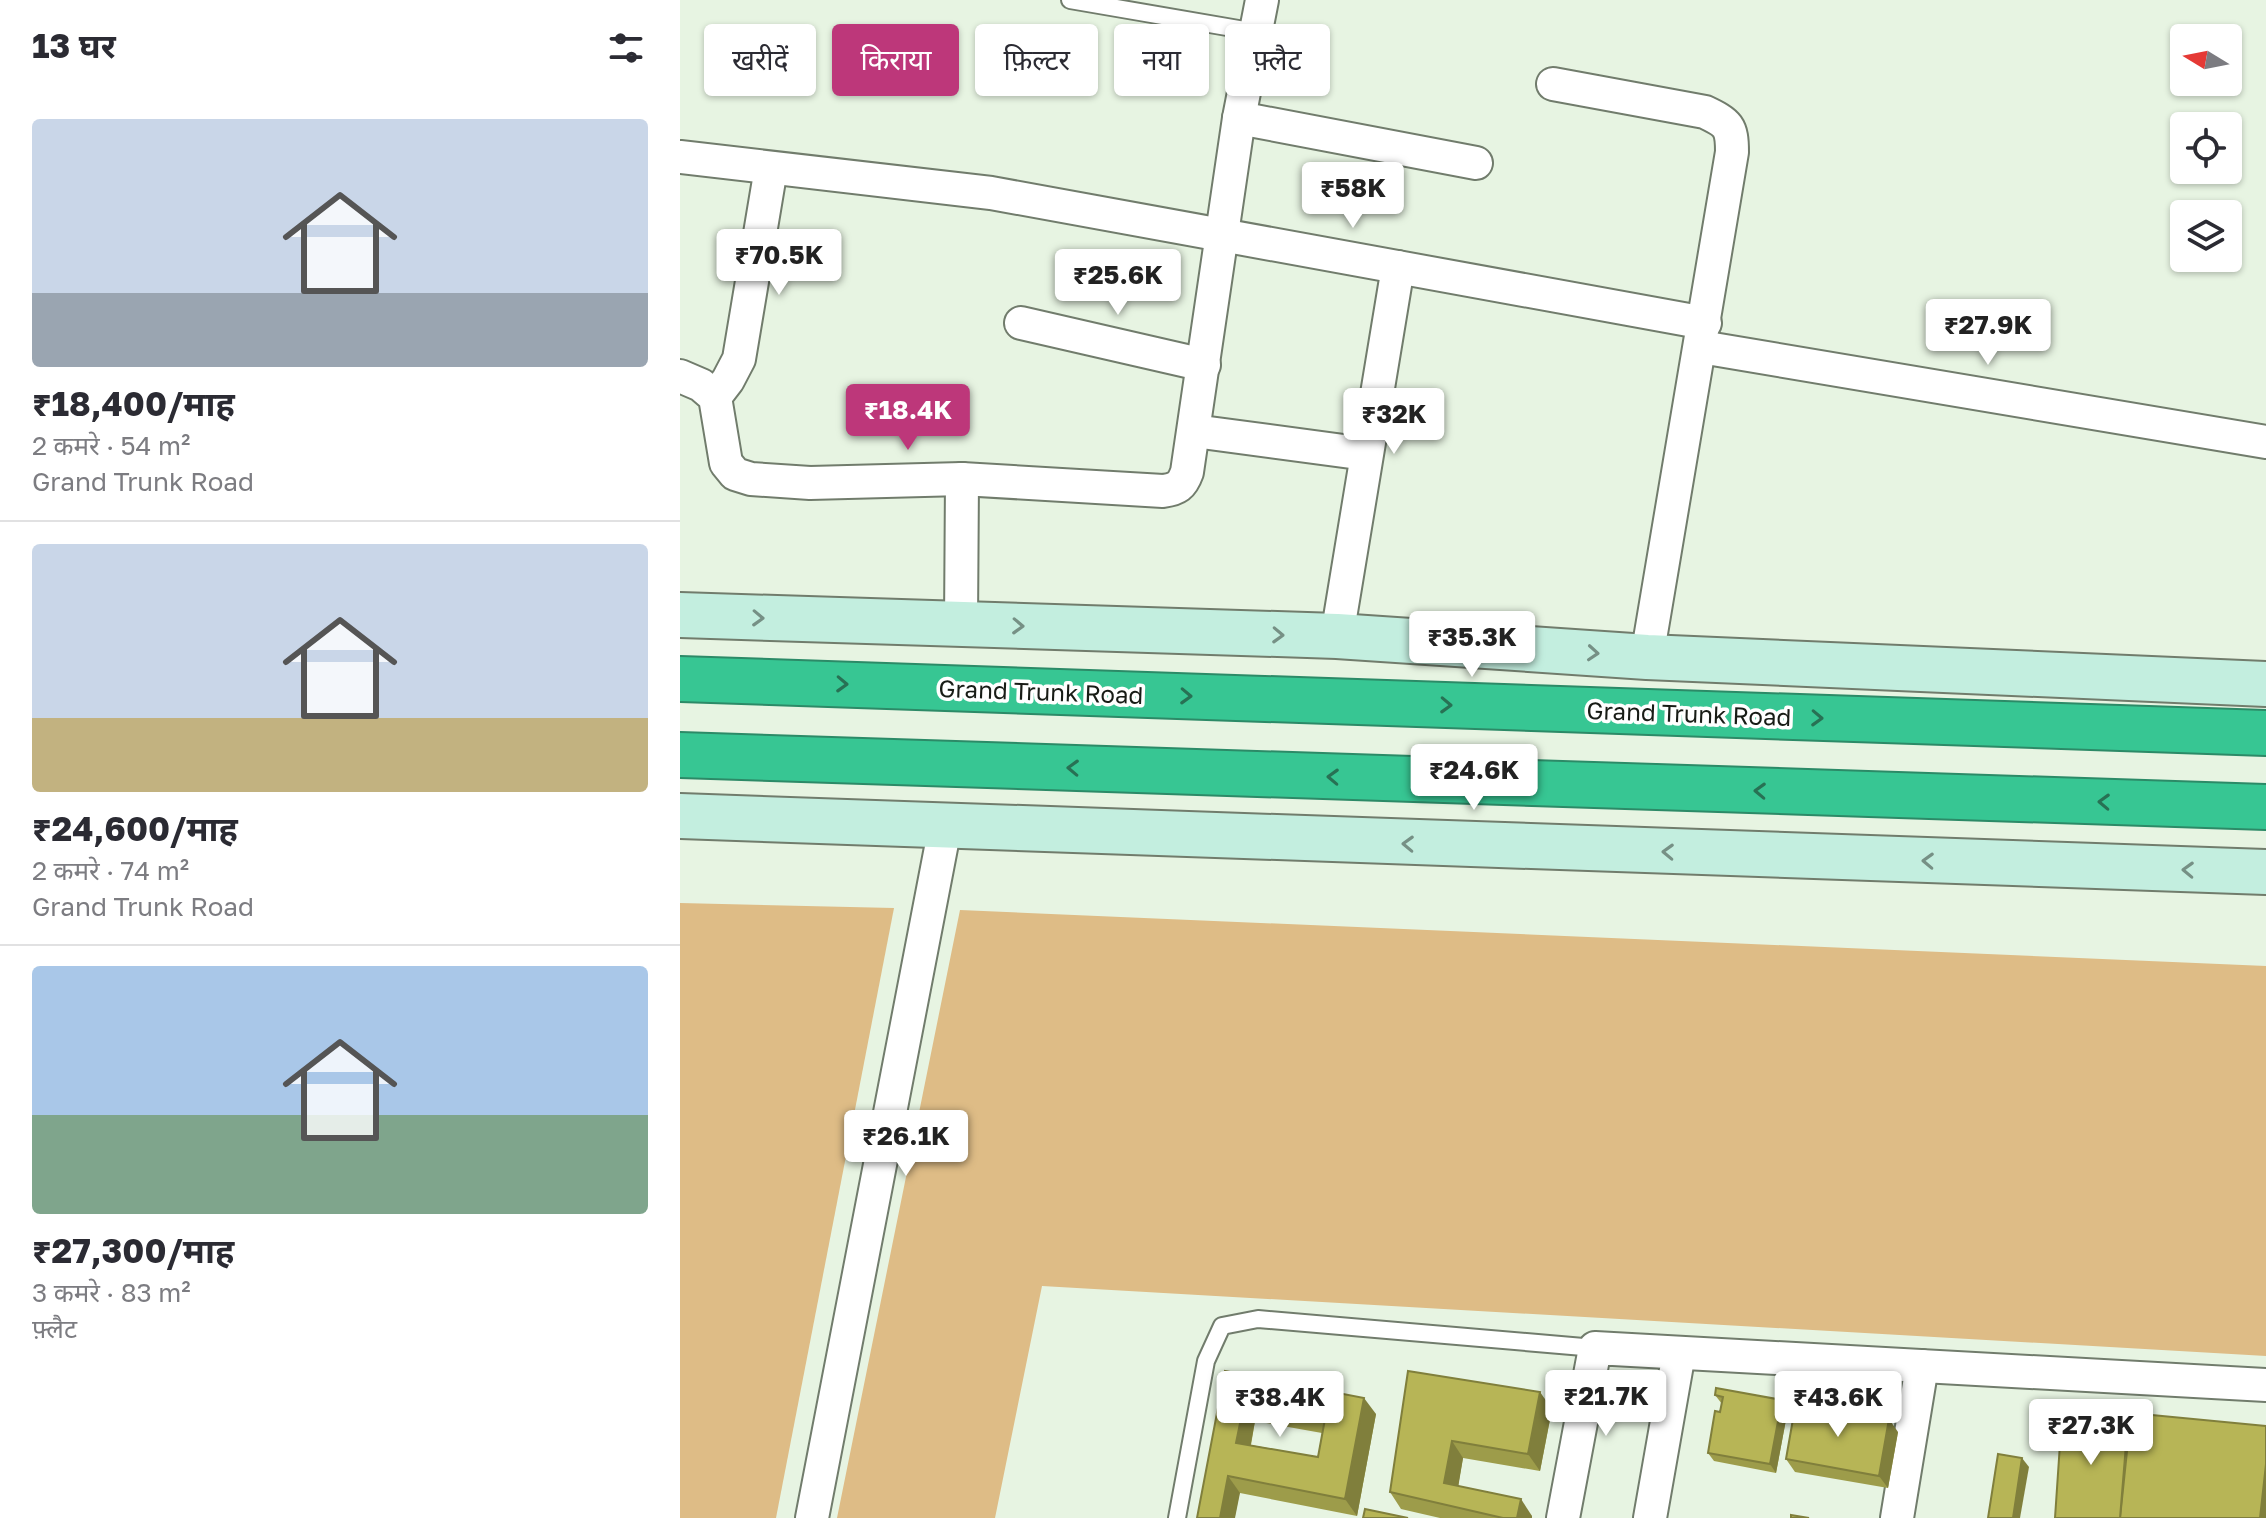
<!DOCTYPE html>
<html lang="hi">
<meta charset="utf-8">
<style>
:root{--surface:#fff;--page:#f7f7f7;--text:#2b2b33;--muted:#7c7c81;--line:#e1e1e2;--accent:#bd377a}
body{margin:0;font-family:"Golos Text","Noto Sans Devanagari",sans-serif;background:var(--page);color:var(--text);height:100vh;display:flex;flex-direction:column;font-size:30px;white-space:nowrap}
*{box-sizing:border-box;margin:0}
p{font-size:26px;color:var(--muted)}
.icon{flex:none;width:44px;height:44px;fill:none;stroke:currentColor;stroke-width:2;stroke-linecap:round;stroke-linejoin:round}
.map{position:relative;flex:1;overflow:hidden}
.sheet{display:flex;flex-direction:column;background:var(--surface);width:680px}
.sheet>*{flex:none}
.banner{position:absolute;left:24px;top:24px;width:760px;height:72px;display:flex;gap:16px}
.needle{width:52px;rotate:280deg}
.controls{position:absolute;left:1490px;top:24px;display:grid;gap:16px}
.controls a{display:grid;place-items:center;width:72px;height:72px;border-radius:8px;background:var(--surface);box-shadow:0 2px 6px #0004;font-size:40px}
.price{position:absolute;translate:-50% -68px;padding:0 18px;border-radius:8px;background:#fff;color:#222;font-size:26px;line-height:52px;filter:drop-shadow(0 2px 4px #0008)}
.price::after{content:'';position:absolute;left:50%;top:48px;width:24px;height:18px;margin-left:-12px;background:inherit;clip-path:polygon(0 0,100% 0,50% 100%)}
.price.selected{background:var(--accent);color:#fff}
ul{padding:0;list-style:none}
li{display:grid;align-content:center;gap:16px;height:424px;padding:0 32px}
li+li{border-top:2px solid var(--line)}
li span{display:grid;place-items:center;height:248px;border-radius:8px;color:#555}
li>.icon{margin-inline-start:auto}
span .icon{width:144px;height:144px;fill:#fffc;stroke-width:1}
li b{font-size:34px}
h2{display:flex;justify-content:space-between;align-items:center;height:96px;padding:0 32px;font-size:34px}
.chip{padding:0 28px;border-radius:8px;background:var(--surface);box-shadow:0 2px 6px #0004;font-size:28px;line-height:72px}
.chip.selected{background:var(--accent);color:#fff}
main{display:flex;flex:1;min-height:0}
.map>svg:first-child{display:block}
.green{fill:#debc86}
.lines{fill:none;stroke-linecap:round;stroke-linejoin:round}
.lane-casing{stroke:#717c6c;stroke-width:20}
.street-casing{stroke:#717c6c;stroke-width:36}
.secondary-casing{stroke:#717c6c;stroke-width:48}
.highway-casing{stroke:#2c8a67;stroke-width:48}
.lane{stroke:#fff;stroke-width:16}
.street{stroke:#fff;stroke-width:32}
.secondary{stroke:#c3eedf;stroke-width:44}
.highway{stroke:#37c693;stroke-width:44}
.wall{fill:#9d9c4a;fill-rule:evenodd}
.shaded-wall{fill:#807f3c}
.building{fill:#b7b556;stroke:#807f3c;stroke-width:2;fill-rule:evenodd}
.oneway{stroke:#769085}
.oneway2{stroke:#287154}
.labels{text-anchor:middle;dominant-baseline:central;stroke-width:7;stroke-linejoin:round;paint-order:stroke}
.street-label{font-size:24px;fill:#181c16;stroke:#fff}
</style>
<main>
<section class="sheet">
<h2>13 घर<svg class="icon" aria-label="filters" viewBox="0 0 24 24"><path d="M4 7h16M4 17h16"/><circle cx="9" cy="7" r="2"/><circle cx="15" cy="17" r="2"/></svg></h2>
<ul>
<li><span style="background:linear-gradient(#c9d6e8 70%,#9aa5b1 0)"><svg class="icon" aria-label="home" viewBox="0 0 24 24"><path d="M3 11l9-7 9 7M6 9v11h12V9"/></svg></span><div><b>₹18,400/माह</b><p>2 कमरे · 54 m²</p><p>Grand Trunk Road</p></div></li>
<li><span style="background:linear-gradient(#c9d6e8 70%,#c2b280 0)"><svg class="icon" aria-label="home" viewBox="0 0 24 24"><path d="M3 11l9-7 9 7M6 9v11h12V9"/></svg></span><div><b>₹24,600/माह</b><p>2 कमरे · 74 m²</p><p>Grand Trunk Road</p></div></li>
<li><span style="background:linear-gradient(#a9c7e8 60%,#7fa58c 0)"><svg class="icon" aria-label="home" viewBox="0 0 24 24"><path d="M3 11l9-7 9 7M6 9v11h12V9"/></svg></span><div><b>₹27,300/माह</b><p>3 कमरे · 83 m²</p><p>फ़्लैट</p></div></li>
</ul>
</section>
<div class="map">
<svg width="1586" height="1518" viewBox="0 0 1586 1518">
<rect width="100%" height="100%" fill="#e7f4e2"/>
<g class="green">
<polygon points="0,903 214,908 96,1518 0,1518"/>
<polygon points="280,910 1586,966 1586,1356 362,1286 315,1518 157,1518"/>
</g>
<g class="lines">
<defs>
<g id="lane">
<polyline points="390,0 576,32"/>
<polyline points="497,1518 526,1361 542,1326 578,1319 915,1348"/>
</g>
<g id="street">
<path d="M873,84l152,28c23,11 27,14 27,40l-85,505"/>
<polyline points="559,118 796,163"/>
<polyline points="0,157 311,193 1025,323"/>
<polyline points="341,323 524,365"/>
<polyline points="1021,347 1586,442"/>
<path d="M0,376l21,9 14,12 11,66 9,11 16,5 59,4 152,-4 201,12c14,-2 19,-5 24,-19l52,-354 23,-118"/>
<polyline points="35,397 48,380 59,359 91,168"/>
<polyline points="514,431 686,454"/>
<polyline points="281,624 282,479"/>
<polyline points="657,636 718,267"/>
<polyline points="132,1518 265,827"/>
<polyline points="883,1518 915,1348 1586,1385"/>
<polyline points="970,1518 999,1353"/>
<polyline points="1217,1518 1242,1366"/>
</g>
<g id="secondary">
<polyline points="0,615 657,636 967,657 1586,684"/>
<polyline points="0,816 1586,872"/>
</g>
<g id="highway">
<polyline points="0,679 1586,733"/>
<polyline points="0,755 1586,807"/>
</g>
</defs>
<use href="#lane" class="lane-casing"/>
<use href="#street" class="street-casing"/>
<use href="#secondary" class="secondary-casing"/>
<use href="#highway" class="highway-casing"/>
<use href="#lane" class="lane"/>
<use href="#street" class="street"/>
<use href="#secondary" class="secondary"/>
<use href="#highway" class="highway"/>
</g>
<g class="wall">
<path d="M545,1371l151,43 -19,102 -117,-23 -43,25zM575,1421l67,12 -4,24 -67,-12z"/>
<polygon points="728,1371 872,1409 860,1471 783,1458 778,1486 852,1516 852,1518 760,1518 721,1509 710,1492"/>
<polygon points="1035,1395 1108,1409 1096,1473 1034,1461 1028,1453 1042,1404"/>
<polygon points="1218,1432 1208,1488 1115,1472 1106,1459"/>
</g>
<g class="shaded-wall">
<polygon points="860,1392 872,1409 860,1471 848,1454"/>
<polygon points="684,1398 696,1414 677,1516 665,1499"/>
<polygon points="1102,1400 1108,1409 1096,1473 1090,1464"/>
<polygon points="564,1404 575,1421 568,1459 556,1443"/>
<polygon points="1209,1419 1218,1432 1208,1488 1199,1476"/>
<polygon points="772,1441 783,1458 776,1500 764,1483"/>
<polygon points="1342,1458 1349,1467 1340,1518 1333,1518"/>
<polygon points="1586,1464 1586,1518 1580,1518"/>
<polygon points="548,1476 560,1493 555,1518 540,1518"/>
<polygon points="841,1499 852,1516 852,1518 837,1518"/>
</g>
<g class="building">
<path d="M545,1371l139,27 -19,101 -117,-23 -8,42h-23zM564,1404l81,15 -7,38 -82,-14z"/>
<polygon points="728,1371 860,1392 848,1454 772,1441 764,1483 841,1499 837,1518 823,1518 710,1492"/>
<polygon points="1036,1388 1102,1400 1090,1464 1028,1453 1035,1411 1040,1412 1043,1397 1035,1395"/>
<polygon points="1116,1402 1209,1419 1199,1476 1106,1459"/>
<polygon points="1451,1413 1586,1426 1586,1464 1580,1518 1440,1518"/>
<polygon points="1382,1414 1448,1420 1440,1518 1375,1518"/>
<polygon points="1318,1454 1342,1458 1333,1518 1308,1518"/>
<polygon points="685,1509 728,1518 683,1518"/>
<polygon points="1111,1515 1129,1518 1111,1518"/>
</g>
<defs><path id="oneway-chevron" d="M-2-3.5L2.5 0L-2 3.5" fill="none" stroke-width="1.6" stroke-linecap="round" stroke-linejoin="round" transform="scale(2)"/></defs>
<g class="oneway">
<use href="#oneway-chevron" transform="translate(78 618) rotate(2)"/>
<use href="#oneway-chevron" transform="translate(338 626) rotate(2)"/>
<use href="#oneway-chevron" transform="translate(598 635) rotate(2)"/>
<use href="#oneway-chevron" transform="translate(913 653) rotate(4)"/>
<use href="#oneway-chevron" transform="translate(728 844) rotate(-178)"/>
<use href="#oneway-chevron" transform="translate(988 852) rotate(-178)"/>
<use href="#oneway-chevron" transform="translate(1248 861) rotate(-178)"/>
<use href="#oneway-chevron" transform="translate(1508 870) rotate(-178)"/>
</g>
<g class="oneway2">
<use href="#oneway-chevron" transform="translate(162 684) rotate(2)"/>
<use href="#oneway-chevron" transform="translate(506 696) rotate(2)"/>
<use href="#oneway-chevron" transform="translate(766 705) rotate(2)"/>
<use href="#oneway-chevron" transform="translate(1137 718) rotate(2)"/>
<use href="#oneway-chevron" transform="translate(393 768) rotate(-178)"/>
<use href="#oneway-chevron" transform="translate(653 777) rotate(-178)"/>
<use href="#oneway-chevron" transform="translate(1080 791) rotate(-178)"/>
<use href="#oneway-chevron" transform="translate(1424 802) rotate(-178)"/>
</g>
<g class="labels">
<g class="street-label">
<text transform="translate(361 691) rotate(2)">Grand Trunk Road</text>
<text transform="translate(1009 713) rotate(2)">Grand Trunk Road</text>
</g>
</g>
</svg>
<div class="controls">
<a><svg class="needle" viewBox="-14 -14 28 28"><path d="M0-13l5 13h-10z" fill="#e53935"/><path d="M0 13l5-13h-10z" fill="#7c7c81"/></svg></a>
<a><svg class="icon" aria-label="locate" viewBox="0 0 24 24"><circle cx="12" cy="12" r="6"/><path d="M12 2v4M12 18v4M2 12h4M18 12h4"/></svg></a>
<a><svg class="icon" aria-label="layers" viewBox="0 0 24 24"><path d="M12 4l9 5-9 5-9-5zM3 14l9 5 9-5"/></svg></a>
</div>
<b class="price" style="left:673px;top:230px">₹58K</b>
<b class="price" style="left:99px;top:297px">₹70.5K</b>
<b class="price" style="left:438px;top:317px">₹25.6K</b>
<b class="price" style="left:1308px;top:367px">₹27.9K</b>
<b class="price selected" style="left:228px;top:452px">₹18.4K</b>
<b class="price" style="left:714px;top:456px">₹32K</b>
<b class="price" style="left:792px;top:679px">₹35.3K</b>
<b class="price" style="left:794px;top:812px">₹24.6K</b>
<b class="price" style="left:226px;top:1178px">₹26.1K</b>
<b class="price" style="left:926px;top:1438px">₹21.7K</b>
<b class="price" style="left:600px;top:1439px">₹38.4K</b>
<b class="price" style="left:1158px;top:1439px">₹43.6K</b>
<b class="price" style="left:1411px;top:1467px">₹27.3K</b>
<div class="banner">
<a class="chip">खरीदें</a>
<a class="chip selected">किराया</a>
<a class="chip">फ़िल्टर</a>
<a class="chip">नया</a>
<a class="chip">फ़्लैट</a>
</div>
</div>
</main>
